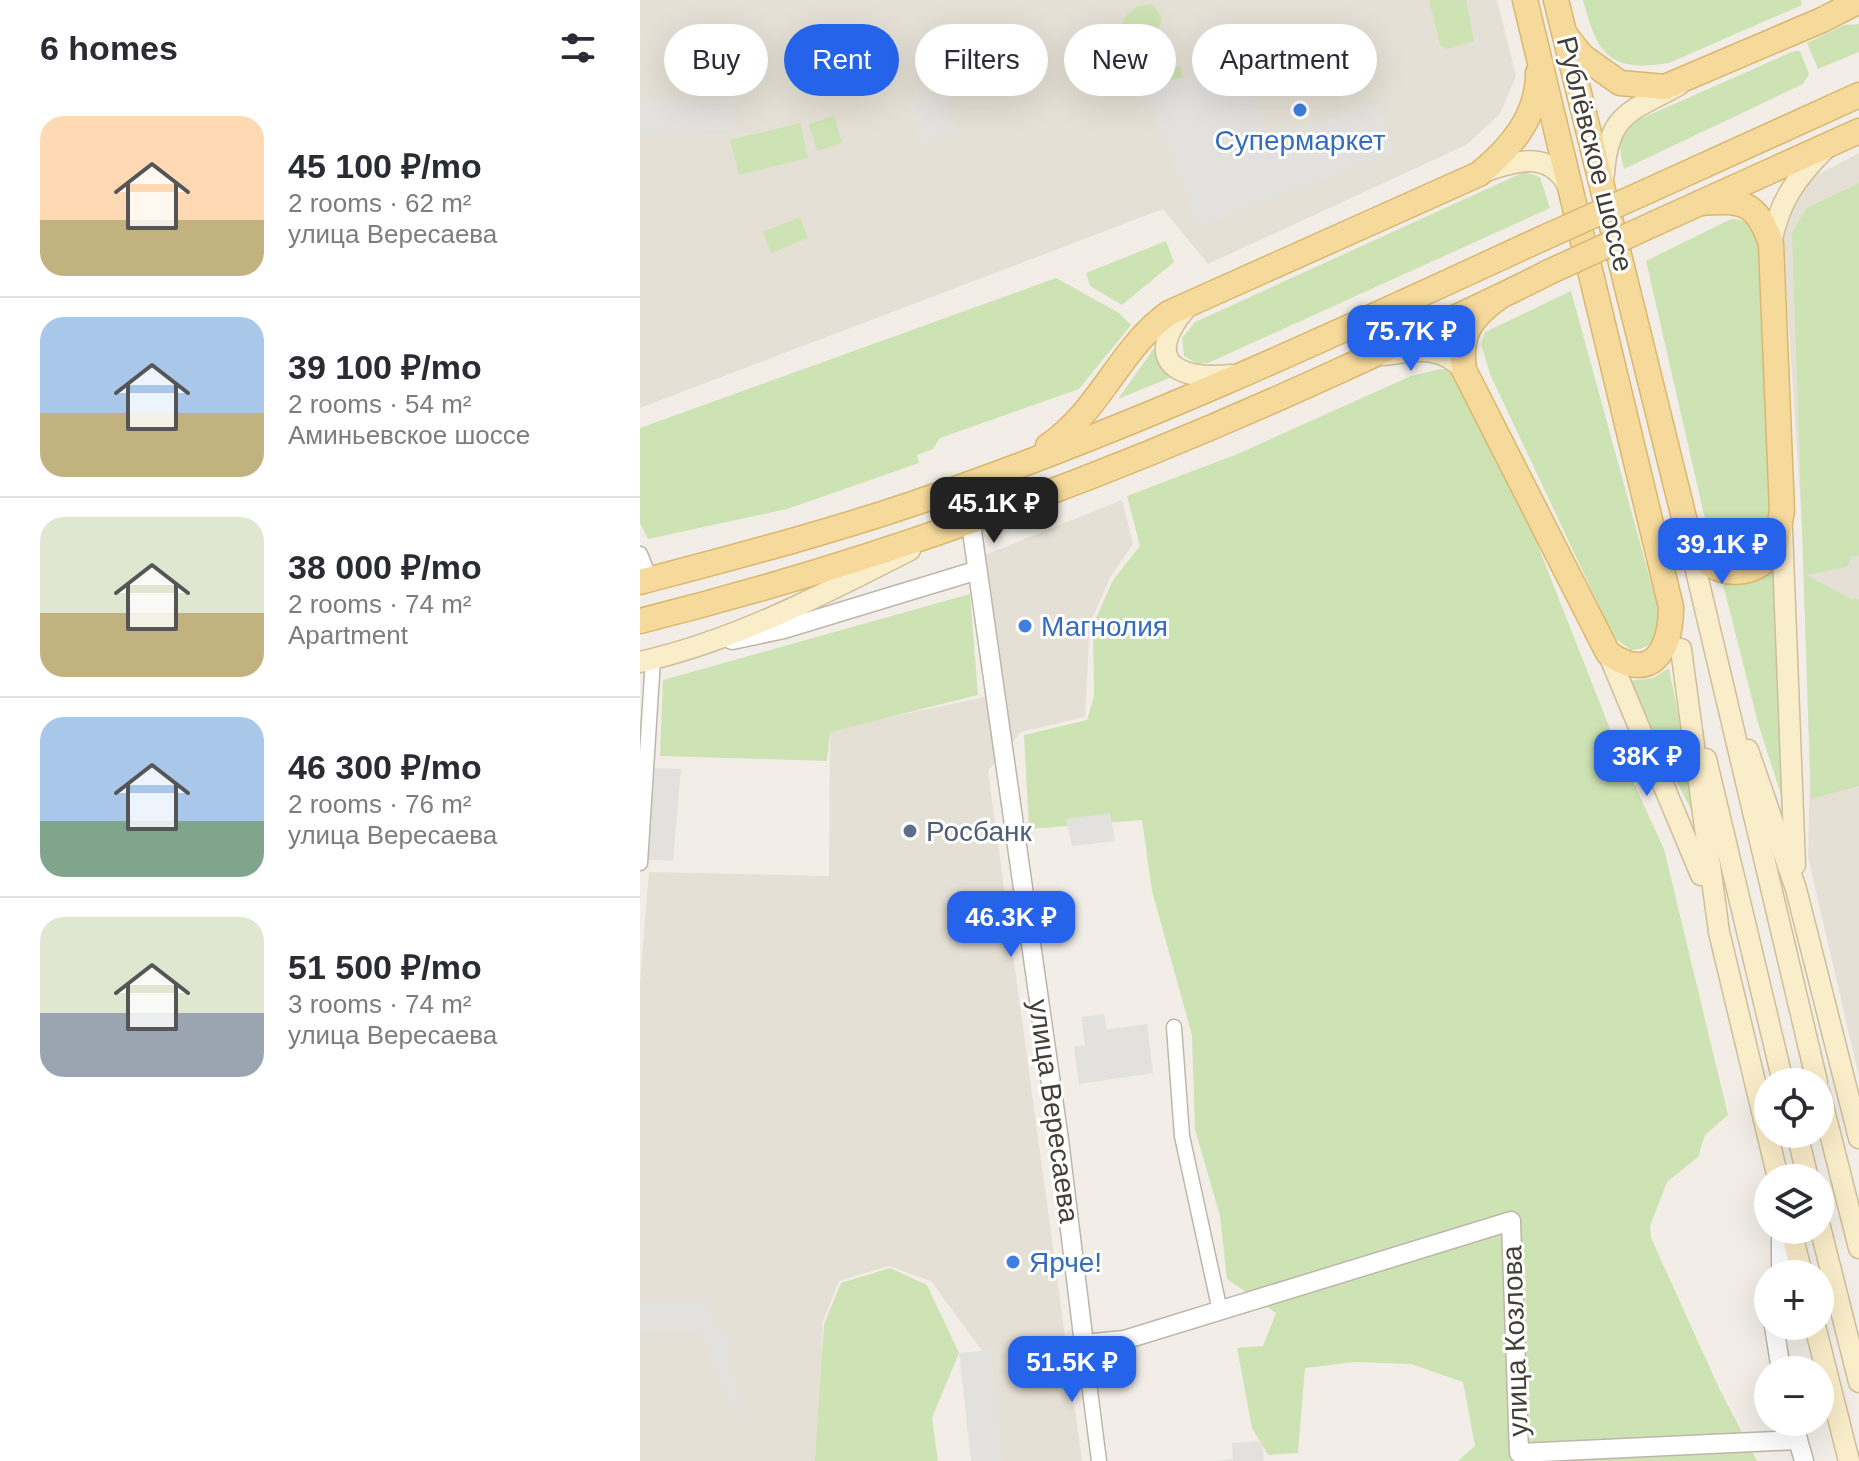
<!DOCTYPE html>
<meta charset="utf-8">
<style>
:root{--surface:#fff;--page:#f2f2f3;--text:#2b2b33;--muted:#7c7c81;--line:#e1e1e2;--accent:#2563eb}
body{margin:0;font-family:Helvetica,sans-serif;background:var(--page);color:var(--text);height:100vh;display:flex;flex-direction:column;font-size:30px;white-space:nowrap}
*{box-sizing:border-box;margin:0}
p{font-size:26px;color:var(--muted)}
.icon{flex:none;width:44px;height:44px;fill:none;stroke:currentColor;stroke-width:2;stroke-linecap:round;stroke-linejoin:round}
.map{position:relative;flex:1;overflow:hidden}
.drawer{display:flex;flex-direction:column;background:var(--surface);width:640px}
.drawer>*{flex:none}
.hud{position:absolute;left:24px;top:24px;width:760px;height:72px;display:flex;gap:16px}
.fabs{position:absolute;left:1114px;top:1068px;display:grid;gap:16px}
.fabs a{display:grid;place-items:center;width:80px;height:80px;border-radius:50%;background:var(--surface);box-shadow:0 8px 32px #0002;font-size:40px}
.price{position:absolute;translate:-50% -68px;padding:0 18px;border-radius:16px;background:var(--accent);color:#fff;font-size:26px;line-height:52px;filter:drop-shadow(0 2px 4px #0008)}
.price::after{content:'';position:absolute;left:50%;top:48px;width:24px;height:18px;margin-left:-12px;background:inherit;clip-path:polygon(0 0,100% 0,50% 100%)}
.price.current{background:#222;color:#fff}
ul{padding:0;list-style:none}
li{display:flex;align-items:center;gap:24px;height:200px;padding:0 40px}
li+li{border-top:2px solid var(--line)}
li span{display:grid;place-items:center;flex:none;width:224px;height:160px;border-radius:24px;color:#555}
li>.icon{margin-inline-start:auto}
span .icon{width:96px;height:96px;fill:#fffc;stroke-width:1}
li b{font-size:34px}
h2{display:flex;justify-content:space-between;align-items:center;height:96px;padding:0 40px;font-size:34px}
.chip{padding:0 28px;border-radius:36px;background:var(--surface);box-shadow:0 8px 32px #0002;font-size:28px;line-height:72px}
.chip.current{background:var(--accent);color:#fff}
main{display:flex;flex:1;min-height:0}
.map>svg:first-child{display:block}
.residential{fill:#e5e0d5}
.green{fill:#cee3b3}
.parking{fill:#e3e1de}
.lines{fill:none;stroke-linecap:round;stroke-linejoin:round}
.minor-casing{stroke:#bdb6aa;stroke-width:17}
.tertiary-casing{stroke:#bdb6aa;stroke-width:21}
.secondary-casing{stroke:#cebf99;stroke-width:23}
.primary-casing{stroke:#dab76d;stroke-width:27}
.minor{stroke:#fff;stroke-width:14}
.tertiary{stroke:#fff;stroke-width:18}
.secondary{stroke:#faedc9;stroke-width:20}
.primary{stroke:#f6da9c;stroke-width:24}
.primary-bridge-casing{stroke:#dab76d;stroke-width:27;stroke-linecap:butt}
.primary-bridge{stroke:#f6da9c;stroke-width:24}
.shop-dot{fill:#3f7fe0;stroke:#fff;stroke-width:3}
.service-dot{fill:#5c6f8a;stroke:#fff;stroke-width:3}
.labels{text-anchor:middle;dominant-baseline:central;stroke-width:6;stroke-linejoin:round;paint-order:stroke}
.shop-label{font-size:28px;fill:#366cbe;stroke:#fff;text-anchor:start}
.street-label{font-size:28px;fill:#443f36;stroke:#fff}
.service-label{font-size:28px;fill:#4e5e75;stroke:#fff;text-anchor:start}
</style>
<main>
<section class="drawer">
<h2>6 homes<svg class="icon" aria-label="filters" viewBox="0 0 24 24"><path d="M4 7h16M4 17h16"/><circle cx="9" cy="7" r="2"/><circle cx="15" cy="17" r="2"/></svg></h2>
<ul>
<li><span style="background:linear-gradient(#ffd9b3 65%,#c2b280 0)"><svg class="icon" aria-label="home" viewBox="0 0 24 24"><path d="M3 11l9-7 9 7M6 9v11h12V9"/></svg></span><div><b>45 100 ₽/mo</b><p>2 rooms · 62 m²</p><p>улица Вересаева</p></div></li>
<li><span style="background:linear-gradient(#a9c7e8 60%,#c2b280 0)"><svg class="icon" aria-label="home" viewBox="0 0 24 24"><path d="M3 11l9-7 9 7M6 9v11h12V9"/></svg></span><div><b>39 100 ₽/mo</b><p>2 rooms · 54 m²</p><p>Аминьевское шоссе</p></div></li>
<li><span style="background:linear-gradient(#dfe7d0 60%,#c2b280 0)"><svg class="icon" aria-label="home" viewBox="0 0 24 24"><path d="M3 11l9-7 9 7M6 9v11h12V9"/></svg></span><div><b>38 000 ₽/mo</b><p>2 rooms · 74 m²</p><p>Apartment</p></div></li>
<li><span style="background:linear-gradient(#a9c7e8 65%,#7fa58c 0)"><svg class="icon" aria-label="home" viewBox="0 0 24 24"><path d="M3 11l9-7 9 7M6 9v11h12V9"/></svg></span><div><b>46 300 ₽/mo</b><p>2 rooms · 76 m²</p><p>улица Вересаева</p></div></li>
<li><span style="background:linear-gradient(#dfe7d0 60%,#9aa5b1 0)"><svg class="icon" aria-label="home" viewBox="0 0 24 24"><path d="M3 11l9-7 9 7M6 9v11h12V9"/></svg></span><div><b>51 500 ₽/mo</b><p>3 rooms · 74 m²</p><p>улица Вересаева</p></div></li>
</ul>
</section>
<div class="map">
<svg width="1219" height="1461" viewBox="0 0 1219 1461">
<rect width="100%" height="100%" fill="#f2eee7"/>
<g class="residential">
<polygon points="0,0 857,0 876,76 860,114 826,145 568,264 523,209 0,408"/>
<polygon points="1219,153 1219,1077 1168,857 1170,775 1162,525 1142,224 1166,181"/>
<polygon points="482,500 493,544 470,578 450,623 445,717 381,732 348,771 442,1461 344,1461 348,1359 291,1281 248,1266 199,1281 182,1324 183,1397 176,1461 0,1461 0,982 9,872 189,876 190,730 363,693 340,557"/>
</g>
<g class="green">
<polygon points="789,0 826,0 834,41 807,49 800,45"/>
<path d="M943,0h218l1,5 -133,58c-61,10 -72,-10 -86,-63z"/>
<path d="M511,4c19,19 7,15 4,35l5,20 11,-2 2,10 7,-1 3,11 -38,10 -15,-13 -8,-48 3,-9 12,-10z"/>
<polygon points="1219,24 1219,52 1178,69 1167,43 1204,25"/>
<path d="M1154,51h6l9,23 -6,10 -179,85c-4,-17 -9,-34 7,-46z"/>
<polygon points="194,116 202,143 177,151 169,124"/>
<polygon points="160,123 168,158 99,175 90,140"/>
<polygon points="884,172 900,177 910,208 568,363 558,364 544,356 542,338 555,322"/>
<polygon points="1219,183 1219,556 1211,557 1207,567 1166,575 1211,599 1219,599 1219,786 1171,799 1152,232 1167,208"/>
<polygon points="160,217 168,238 131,253 123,232"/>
<path d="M1091,219c17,-1 23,11 29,25l11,294 -2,10 -30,17 -21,-10 -8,-14 -64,-280z"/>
<polygon points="526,241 534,262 482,305 450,286 446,273"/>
<polygon points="416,278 479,313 491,325 439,389 300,438 293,449 277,455 279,463 147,509 8,539 0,523 0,428"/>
<path d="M931,291l92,336c-8,15 -14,22 -32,23l-15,-11 -6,-10 -120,-255 -9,-30 4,-12z"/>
<polygon points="514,348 524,371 532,377 478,399"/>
<polygon points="800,369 822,371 857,442 978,749 1024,849 1088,1115 1065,1135 1058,1157 1027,1182 1010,1226 1011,1238 1080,1390 1117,1461 818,1461 835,1446 823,1382 771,1364 715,1362 665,1368 658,1453 628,1455 612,1428 597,1348 623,1346 636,1313 587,1279 580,1216 555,1129 552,1035 512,891 502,820 389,829 384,735 447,720 454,696 453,625 473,580 500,546 487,496 595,455 771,376"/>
<polygon points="1140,566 1147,814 1118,723 1082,580 1113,582"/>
<polygon points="330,594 338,695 190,732 187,761 20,756 23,680"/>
<polygon points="1029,668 1061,829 989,688 988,681 1013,678"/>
<polygon points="250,1268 287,1285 319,1353 292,1418 298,1461 175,1461 184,1324 201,1283"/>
</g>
<g class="parking">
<polygon points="602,63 628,136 739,104 752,152 558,226 505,87"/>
<polygon points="302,92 317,134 283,145 268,104"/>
<polygon points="92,97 94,130 0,133 0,101"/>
<polygon points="7,768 41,769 33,861 1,859"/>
<polygon points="470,813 475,841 432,846 426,819"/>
<polygon points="464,1014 467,1029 507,1024 513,1073 439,1084 434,1047 445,1045 441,1017"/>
<polygon points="68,1303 79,1332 92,1335 91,1370 97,1387 97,1421 59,1330 0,1330 0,1304"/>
<polygon points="350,1350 362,1461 331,1461 319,1353"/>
<polygon points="622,1441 624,1461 575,1461 593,1459 592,1443"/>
</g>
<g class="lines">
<defs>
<g id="minor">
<polyline points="0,554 10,579"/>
<polyline points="0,863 13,659"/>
<polyline points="534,1027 542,1136 580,1311"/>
<polyline points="444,1344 459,1461"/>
</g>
<g id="tertiary">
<polyline points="331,524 419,1140 444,1344 484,1340 871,1221 879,1453 1158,1440"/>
<polyline points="92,640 144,629 335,571"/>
<polyline points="1141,1230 1141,1274"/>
<polyline points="1134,1326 1141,1370"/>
<polyline points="1153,1422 1164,1461"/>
</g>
<g id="secondary">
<path d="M843,172c32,-10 64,-23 84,12"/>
<path d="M964,174c4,-61 26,-62 75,-89"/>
<path d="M1131,244c8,-42 24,-65 54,-95"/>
<path d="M547,307c-45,52 -13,74 44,68"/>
<path d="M745,355c31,-5 56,-10 79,15"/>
<polyline points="1142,529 1155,865"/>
<polyline points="1049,541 1177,1082"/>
<polyline points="1041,649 1079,932 1138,1178"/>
<polyline points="968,653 1061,875"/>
<path d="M0,662c94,-21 184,-68 270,-112"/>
<polyline points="1108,750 1156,889 1219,1138"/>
<polyline points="1066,759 1143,1082"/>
<polyline points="1180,1094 1219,1248"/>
<polyline points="1157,1134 1168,1178"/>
<polyline points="1180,1227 1219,1382"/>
<polyline points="1151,1230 1162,1274"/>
<polyline points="1175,1326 1209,1461"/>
</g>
<g id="primary">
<path d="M916,0l132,534c5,9 10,19 17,26 18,18 52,15 66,-6 8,-12 8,-29 11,-43l-11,-267c-14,-43 -29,-44 -71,-41"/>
<polyline points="927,37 942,56 980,83 1025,87 1182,20 1219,1"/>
<polyline points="1010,190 1219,95"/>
<polyline points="1018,222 1219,131"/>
<path d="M858,298c-28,20 -39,37 -34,72l144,283c45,32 63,-5 63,-46l-146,-607"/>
<path d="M408,446c52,-35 71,-97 121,-133l310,-139c32,-26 59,-58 59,-101"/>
<path d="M0,582c90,-24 180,-47 269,-77 216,-73 425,-170 632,-266"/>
<path d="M0,621c244,-61 472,-146 701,-251 69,-32 140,-63 208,-98"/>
</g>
</defs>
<use href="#minor" class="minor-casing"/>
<use href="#tertiary" class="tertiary-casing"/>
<use href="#secondary" class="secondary-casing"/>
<use href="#primary" class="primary-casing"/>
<use href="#minor" class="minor"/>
<use href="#tertiary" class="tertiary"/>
<use href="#secondary" class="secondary"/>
<use href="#primary" class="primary"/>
<defs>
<g id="primary-bridge">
<polyline points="901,239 1010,190"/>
<polyline points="909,272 1018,222"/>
</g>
</defs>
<use href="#primary-bridge" class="primary-bridge-casing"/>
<use href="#primary-bridge" class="primary-bridge"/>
</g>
<g class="shop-dot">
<circle cx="660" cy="110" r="8"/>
<circle cx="385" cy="626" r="8"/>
<circle cx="373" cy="1262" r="8"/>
</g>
<circle class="service-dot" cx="270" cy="831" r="8"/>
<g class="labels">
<g class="shop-label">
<text x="660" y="140" text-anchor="middle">Супермаркет</text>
<text x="401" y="626">Магнолия</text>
<text x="389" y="1262">Ярче!</text>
</g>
<g class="street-label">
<text transform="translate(955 154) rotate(76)">Рублёвское шоссе</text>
<text transform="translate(414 1111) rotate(82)">улица Вересаева</text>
<text transform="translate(875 1341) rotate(-92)">улица Козлова</text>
</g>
<g class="service-label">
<text x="286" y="831">Росбанк</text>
</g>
</g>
</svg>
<div class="fabs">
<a><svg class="icon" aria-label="locate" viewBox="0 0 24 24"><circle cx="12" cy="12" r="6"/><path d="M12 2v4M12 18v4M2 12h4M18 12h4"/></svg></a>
<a><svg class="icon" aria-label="layers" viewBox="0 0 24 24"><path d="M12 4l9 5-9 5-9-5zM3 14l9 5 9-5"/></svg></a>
<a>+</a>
<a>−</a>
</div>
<b class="price" style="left:771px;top:373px">75.7K ₽</b>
<b class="price current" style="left:354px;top:545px">45.1K ₽</b>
<b class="price" style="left:1082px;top:586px">39.1K ₽</b>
<b class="price" style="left:1007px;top:798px">38K ₽</b>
<b class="price" style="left:371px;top:959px">46.3K ₽</b>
<b class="price" style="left:432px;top:1404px">51.5K ₽</b>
<div class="hud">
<a class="chip">Buy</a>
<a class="chip current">Rent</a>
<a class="chip">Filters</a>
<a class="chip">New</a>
<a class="chip">Apartment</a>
</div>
</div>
</main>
